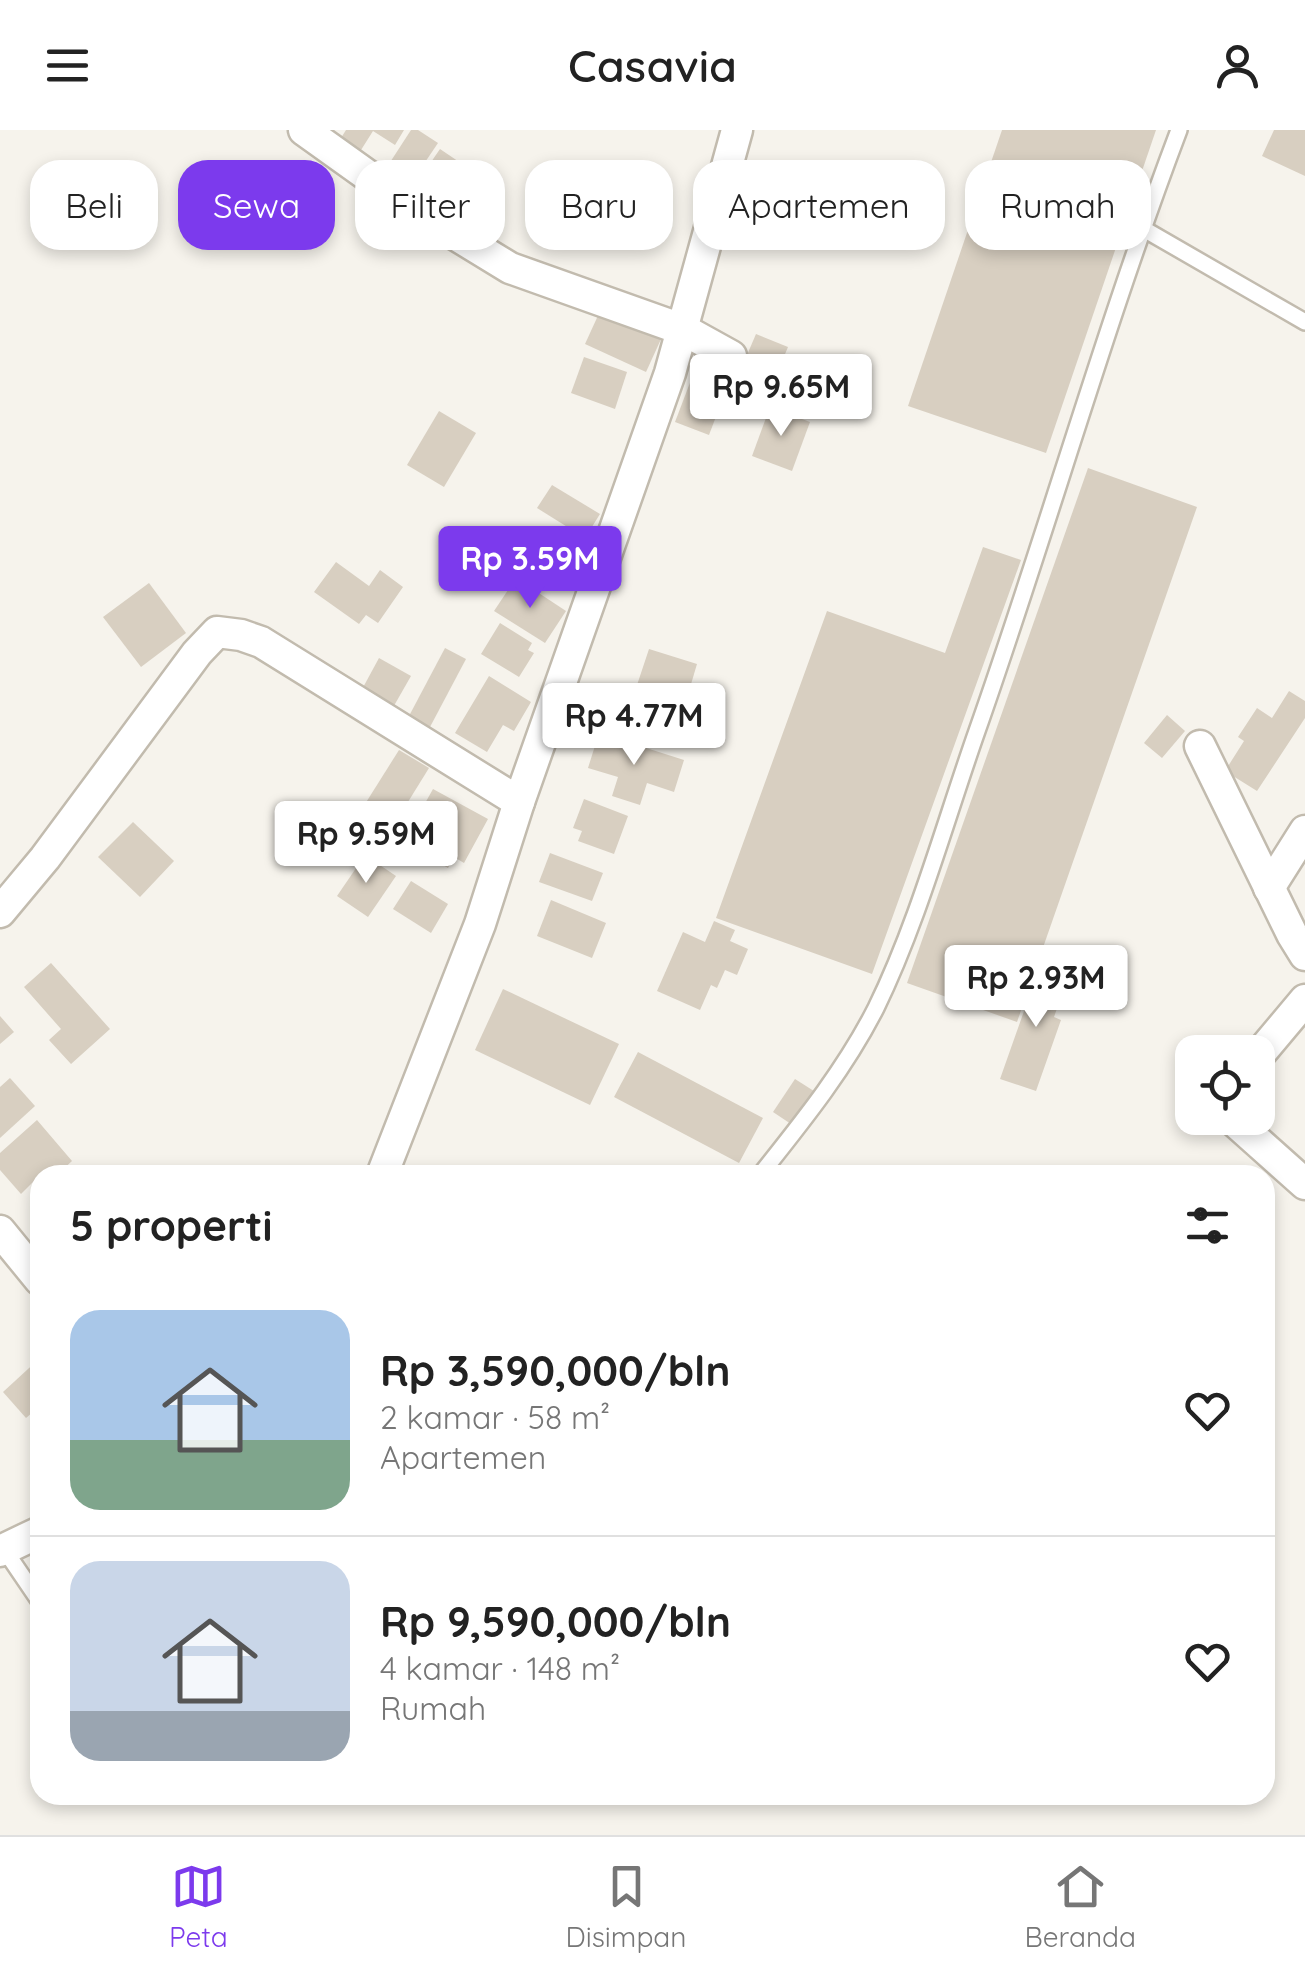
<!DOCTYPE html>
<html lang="id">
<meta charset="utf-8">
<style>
:root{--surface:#fff;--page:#f6f6f6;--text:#222;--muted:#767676;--line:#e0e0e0;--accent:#7c3aed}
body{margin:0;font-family:Quicksand,sans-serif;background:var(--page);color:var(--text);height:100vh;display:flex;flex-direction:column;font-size:38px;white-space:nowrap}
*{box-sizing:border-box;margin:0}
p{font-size:32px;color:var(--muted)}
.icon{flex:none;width:55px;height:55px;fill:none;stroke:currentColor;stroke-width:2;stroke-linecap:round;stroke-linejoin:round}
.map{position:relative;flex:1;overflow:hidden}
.sheet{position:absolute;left:30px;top:1035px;width:1245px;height:640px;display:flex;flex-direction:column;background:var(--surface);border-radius:30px;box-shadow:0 5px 15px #0003}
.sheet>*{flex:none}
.hud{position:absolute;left:30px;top:30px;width:1245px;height:90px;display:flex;gap:20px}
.controls{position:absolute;left:1175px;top:905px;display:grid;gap:20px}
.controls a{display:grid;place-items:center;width:100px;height:100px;border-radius:20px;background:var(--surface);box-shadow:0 5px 15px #0003;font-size:50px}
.price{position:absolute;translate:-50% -85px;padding:0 22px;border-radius:10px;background:#fff;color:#222;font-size:32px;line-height:65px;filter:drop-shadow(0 2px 5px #0008)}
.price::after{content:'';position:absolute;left:50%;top:60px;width:30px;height:22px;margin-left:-15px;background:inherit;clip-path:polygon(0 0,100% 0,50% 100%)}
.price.on{background:var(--accent);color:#fff}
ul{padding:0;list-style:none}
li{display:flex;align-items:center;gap:30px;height:250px;padding:0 40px}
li+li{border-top:2px solid var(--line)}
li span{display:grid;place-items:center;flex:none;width:280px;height:200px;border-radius:30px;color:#555}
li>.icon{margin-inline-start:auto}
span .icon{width:120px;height:120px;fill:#fffc;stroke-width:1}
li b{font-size:42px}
h2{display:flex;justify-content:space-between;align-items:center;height:120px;padding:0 40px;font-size:42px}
.chip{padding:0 35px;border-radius:30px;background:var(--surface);box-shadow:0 5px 15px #0003;font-size:35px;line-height:90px}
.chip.on{background:var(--accent);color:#fff}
header{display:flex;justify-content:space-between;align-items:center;height:130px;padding:0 40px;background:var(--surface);font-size:45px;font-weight:600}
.dock{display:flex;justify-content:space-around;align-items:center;height:140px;border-top:2px solid var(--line);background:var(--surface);font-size:28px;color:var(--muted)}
.dock a{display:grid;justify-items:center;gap:5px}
.dock .on{color:var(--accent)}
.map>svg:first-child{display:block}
.building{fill:#d8cfc1}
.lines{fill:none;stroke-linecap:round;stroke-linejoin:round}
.lane-casing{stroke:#c2bbae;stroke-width:20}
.street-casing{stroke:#c2bbae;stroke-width:35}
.lane{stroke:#fff;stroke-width:15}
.street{stroke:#fff;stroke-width:30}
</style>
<header><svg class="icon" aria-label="menu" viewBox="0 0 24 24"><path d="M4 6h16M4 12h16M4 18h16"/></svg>Casavia<svg class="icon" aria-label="person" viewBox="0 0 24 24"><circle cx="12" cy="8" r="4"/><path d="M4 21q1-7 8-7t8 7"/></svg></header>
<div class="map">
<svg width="1305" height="1705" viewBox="0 0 1305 1705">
<rect width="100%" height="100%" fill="#f6f3ec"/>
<g class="building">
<polygon points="346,0 404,0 395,15 373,1 361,20 341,8"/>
<polygon points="411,0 418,0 438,13 411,53 387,37"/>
<polygon points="1002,0 1156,0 1046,323 908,276"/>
<polygon points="1274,0 1305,0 1305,46 1262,26"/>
<polygon points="440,19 477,44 468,59 455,50 439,74 414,57"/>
<polygon points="601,179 662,207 646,242 585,214"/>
<polygon points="756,204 788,217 773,253 741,239"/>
<polygon points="584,227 627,242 615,279 571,263"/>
<polygon points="691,250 725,263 709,305 675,292"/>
<polygon points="770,277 810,292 792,341 752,326"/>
<polygon points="439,281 476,303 444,357 407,335"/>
<polygon points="1088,338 1197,377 1017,892 907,853"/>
<polygon points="552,355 600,384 585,408 537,378"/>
<polygon points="983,417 1021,430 872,844 716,788 827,481 945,523"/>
<polygon points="336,432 369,456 380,440 403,457 378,493 366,485 359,494 314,462"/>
<polygon points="516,448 566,481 545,513 494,481"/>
<polygon points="149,453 186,503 141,537 103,487"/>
<polygon points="500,493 532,513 528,520 534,523 519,547 481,524"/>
<polygon points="445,518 466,529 430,597 409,586"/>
<polygon points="649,519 697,534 686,571 637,555"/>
<polygon points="379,528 411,546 391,581 360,563"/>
<polygon points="489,546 531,572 514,601 503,595 487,622 455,603"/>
<polygon points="1289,561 1305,571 1305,588 1257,661 1225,641 1244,611 1238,607 1257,578 1272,588"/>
<polygon points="1167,585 1185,601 1162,628 1144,613"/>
<polygon points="599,603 684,630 674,662 647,653 640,675 612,666 618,647 588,638"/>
<polygon points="399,620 429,638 390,701 360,682"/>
<polygon points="433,659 488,689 464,733 454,727 448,738 423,724 434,704 414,693"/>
<polygon points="584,669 628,686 614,724 578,711 582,701 573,698"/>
<polygon points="133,692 174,731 140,767 98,727"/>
<polygon points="550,723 603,743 592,771 539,752"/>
<polygon points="365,725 396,746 368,787 337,766"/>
<polygon points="411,751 448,774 431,803 393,779"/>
<polygon points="551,770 606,793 592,828 537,806"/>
<polygon points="714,791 735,800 730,811 748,819 737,845 725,840 717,858 711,855 700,880 657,861 683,802 705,812"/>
<polygon points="51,833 110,899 71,934 49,910 61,899 24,857"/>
<polygon points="1041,833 1069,844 1054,887 1061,890 1036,961 1000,949"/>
<polygon points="503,859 619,914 590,975 475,920"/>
<polygon points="0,886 14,902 0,914"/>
<polygon points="638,922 763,988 739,1033 614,967"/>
<polygon points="10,948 35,976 0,1008 0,957"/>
<polygon points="795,949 817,963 794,996 773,982"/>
<polygon points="37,990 72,1031 57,1045 40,1045 21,1064 0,1040 0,1023"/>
<polygon points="40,1228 40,1276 26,1288 3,1262"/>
</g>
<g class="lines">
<defs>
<g id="lane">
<polyline points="1142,98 1305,192"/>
<path d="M760,1045c43,-54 85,-106 116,-167 42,-86 69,-186 101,-277 70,-199 127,-403 202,-601"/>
<polyline points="4,1419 40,1472"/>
</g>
<g id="street">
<polyline points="304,0 420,83 510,138 684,200 731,226"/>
<polyline points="1200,616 1292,804 1305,825"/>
<polyline points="1269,758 1305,701"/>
<polyline points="0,782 45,728 197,523 217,502 241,505 261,512 519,672"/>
<polyline points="1258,926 1305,870"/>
<polyline points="1231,988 1305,1054"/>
<polyline points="382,1045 480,794 519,672 670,243 737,0"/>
<polyline points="0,1101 40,1150"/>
<polyline points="0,1421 40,1402"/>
</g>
</defs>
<use href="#lane" class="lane-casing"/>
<use href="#street" class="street-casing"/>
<use href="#lane" class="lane"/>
<use href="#street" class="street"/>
</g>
</svg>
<div class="controls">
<a><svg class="icon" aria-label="locate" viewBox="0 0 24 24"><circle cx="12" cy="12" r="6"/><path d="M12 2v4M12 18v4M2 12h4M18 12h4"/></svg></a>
</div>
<b class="price" style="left:781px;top:309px">Rp 9.65M</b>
<b class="price on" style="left:530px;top:481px">Rp 3.59M</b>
<b class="price" style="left:634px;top:638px">Rp 4.77M</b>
<b class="price" style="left:366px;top:756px">Rp 9.59M</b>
<b class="price" style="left:1036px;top:900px">Rp 2.93M</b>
<div class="hud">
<a class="chip">Beli</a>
<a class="chip on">Sewa</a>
<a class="chip">Filter</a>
<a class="chip">Baru</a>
<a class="chip">Apartemen</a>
<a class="chip">Rumah</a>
</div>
<section class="sheet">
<h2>5 properti<svg class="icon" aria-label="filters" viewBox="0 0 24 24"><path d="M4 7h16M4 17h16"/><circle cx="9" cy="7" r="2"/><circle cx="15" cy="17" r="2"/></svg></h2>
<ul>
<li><span style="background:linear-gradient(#a9c7e8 65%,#7fa58c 0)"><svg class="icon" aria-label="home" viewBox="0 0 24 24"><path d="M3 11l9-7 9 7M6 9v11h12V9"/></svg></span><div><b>Rp 3,590,000/bln</b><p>2 kamar · 58 m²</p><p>Apartemen</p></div><svg class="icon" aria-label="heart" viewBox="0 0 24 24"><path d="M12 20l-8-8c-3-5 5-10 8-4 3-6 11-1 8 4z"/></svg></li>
<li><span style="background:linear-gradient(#c9d6e8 75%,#9aa5b1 0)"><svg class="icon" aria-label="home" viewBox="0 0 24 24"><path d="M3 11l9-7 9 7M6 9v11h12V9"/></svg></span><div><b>Rp 9,590,000/bln</b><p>4 kamar · 148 m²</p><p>Rumah</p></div><svg class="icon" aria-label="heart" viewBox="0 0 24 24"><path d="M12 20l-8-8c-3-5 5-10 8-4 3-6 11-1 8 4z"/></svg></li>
</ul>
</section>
</div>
<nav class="dock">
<a class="on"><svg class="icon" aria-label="map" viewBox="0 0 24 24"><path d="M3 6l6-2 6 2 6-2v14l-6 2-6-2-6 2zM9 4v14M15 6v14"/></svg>Peta</a>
<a><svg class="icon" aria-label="saved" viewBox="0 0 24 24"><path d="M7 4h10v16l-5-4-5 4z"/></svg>Disimpan</a>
<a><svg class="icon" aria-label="home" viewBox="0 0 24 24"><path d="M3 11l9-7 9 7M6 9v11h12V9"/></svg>Beranda</a>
</nav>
